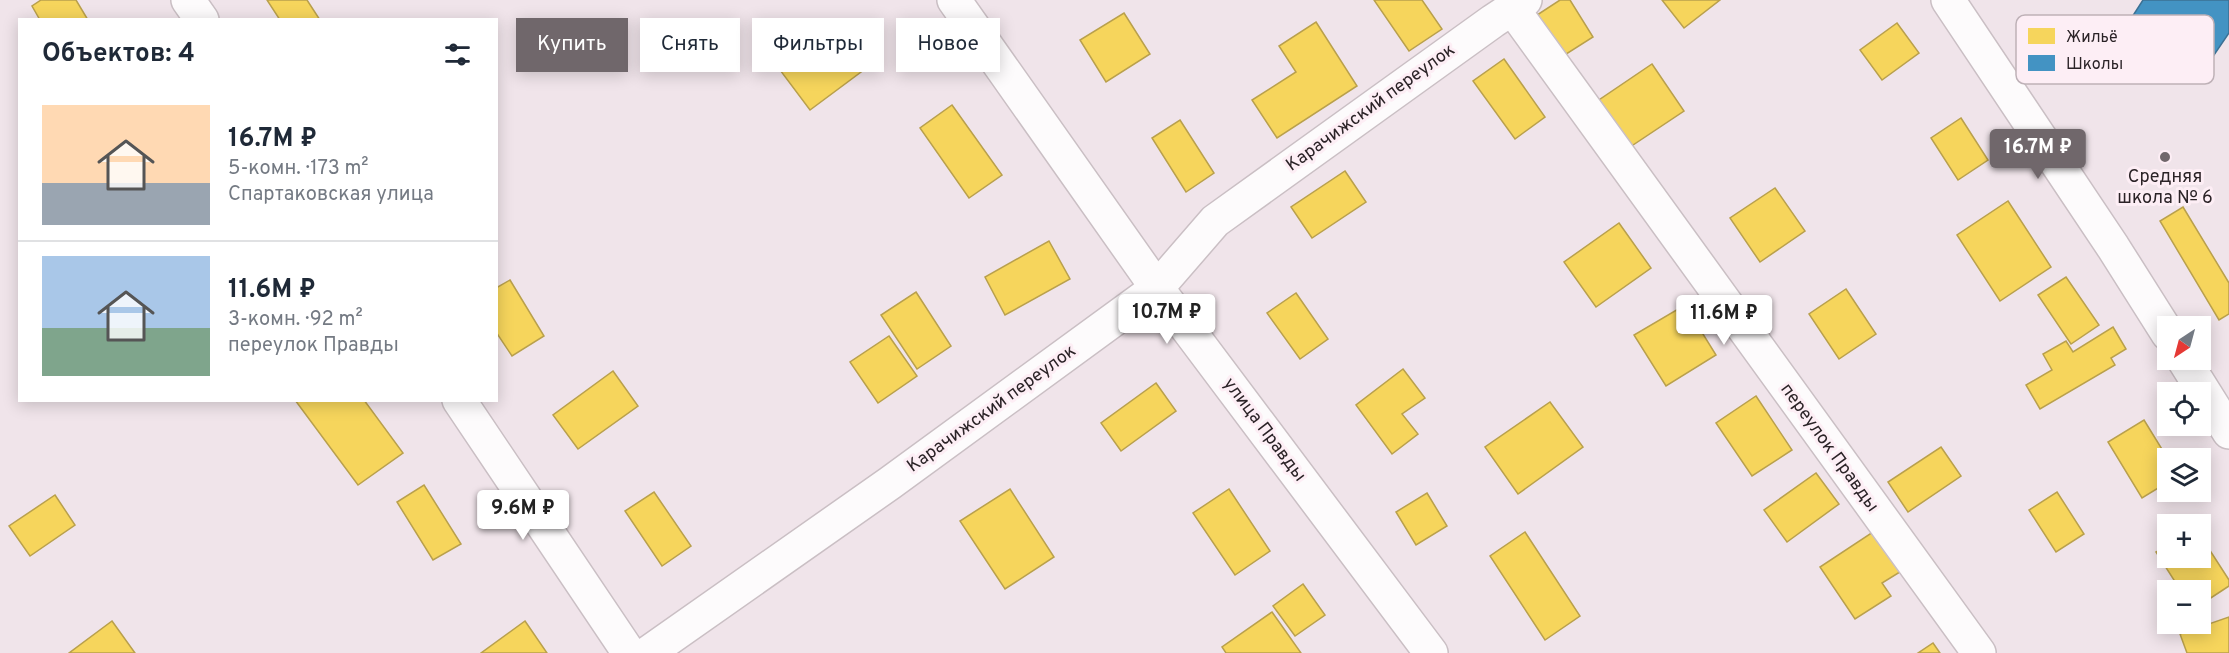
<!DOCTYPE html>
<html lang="ru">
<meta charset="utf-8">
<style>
:root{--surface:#fff;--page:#f6f6f7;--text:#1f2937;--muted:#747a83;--line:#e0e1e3;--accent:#70676b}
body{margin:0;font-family:Overpass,sans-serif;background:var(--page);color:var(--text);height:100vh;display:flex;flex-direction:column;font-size:22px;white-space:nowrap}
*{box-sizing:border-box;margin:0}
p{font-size:20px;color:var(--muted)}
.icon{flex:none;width:33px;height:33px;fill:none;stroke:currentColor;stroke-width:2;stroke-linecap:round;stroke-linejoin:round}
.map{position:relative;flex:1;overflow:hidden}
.drawer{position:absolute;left:18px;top:18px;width:480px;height:384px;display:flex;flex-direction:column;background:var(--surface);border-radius:0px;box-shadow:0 3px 15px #0003}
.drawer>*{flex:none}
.banner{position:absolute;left:516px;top:18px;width:570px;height:54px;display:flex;gap:12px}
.needle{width:39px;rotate:216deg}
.tools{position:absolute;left:2157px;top:316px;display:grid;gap:12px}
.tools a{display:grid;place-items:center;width:54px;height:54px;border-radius:0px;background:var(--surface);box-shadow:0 3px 15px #0003;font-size:30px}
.price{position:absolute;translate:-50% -51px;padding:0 14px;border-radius:6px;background:#fff;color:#222;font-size:20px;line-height:39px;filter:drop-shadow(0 2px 3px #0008)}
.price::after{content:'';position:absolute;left:50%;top:36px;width:18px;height:14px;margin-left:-9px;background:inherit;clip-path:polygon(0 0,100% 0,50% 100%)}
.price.on{background:var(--accent);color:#fff}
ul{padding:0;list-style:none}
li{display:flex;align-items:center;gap:18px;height:150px;padding:0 24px}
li+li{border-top:2px solid var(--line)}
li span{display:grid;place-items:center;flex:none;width:168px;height:120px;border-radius:0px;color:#555}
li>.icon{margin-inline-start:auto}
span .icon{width:72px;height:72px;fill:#fffc;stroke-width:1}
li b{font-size:26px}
h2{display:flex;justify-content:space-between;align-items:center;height:72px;padding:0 24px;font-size:26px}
.chip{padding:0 21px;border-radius:0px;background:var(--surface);box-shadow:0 3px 15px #0003;font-size:21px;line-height:54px}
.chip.on{background:var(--accent);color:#fff}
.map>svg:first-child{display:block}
.homes{fill:#f6d55c;stroke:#b9a04c;stroke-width:1.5}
.schools{fill:#4393c3;stroke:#3c7194;stroke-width:1.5}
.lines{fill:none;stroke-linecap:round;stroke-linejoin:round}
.minor-casing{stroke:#cabfc4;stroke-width:36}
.minor{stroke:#fdfbfc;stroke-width:33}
.poi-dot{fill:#70676b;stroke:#fdeef5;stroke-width:2}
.labels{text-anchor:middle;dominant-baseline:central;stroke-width:6;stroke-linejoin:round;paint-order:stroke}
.street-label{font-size:18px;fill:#2b2327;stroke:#fdeef5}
.poi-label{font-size:18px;fill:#2b2327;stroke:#fdeef5}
.key{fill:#fdeef5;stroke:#beb1b7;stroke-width:1.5}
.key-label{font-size:16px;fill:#2b2327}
</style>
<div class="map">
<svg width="2229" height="653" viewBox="0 0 2229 653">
<rect width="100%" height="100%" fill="#f0e4ea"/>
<g class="homes">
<polygon points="41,0 76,0 88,20 40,20 32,6"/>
<polygon points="267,0 307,0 320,20 280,20"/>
<polygon points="1374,0 1422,0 1442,29 1409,51"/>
<polygon points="1560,0 1570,0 1593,37 1560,58 1534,17"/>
<polygon points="1662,0 1720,0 1684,28"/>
<polygon points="1124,13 1150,54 1106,82 1080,40"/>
<polygon points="1316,22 1357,86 1277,138 1252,100 1296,72 1279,46"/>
<polygon points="1897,23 1919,53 1882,80 1860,50"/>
<polygon points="840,26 869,66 810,110 780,70"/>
<polygon points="1504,59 1545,117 1515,139 1473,81"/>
<polygon points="1652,64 1684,111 1624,151 1593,104"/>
<polygon points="952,105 1002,175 969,198 920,128"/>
<polygon points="1961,118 1988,160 1958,180 1931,138"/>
<polygon points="1180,120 1214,173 1186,192 1152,138"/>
<polygon points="1345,171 1366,202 1312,238 1291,207"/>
<polygon points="1775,188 1805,231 1760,262 1730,218"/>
<polygon points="2008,201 2051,267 2000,301 1957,235"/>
<polygon points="2183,207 2229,283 2229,314 2219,320 2160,221"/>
<polygon points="1619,223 1651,268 1596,307 1564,262"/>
<polygon points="1049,241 1070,279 1005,315 985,277"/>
<polygon points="2066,277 2099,325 2071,344 2038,295"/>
<polygon points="510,280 544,336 512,356 496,332 496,288"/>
<polygon points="1846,289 1876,334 1839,359 1809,314"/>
<polygon points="916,292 951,346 917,369 881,315"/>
<polygon points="1296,293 1328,339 1300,359 1267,313"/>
<polygon points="1685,305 1716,355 1666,386 1634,335"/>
<polygon points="2113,327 2126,349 2111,358 2115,365 2040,409 2026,385 2052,370 2043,354 2066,341 2073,352"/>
<polygon points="889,336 917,376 878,403 850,362"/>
<polygon points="1403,369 1425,398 1402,414 1418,434 1392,454 1356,405"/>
<polygon points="613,371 638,406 578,449 553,415"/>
<polygon points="1156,383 1176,411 1121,451 1101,423"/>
<polygon points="1756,396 1792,450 1752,476 1716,423"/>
<polygon points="295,400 364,400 403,453 358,485"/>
<polygon points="1550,402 1583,447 1518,494 1485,447"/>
<polygon points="2144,420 2168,459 2168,482 2142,498 2108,442"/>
<polygon points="1941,447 1961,476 1908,512 1888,482"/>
<polygon points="1816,473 1839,504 1787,542 1764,510"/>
<polygon points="424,485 461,544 433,560 397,502"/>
<polygon points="1010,489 1054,557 1005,589 960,521"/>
<polygon points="1229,489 1270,551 1235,575 1193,513"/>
<polygon points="654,492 691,546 662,566 625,511"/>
<polygon points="2057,492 2084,534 2056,552 2029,510"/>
<polygon points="1427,493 1447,526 1416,545 1396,512"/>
<polygon points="55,495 75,525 30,556 9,526"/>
<polygon points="1882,526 1908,567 1882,583 1891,596 1855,619 1820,567"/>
<polygon points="1525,532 1580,616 1545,640 1490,556"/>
<polygon points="2200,535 2229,580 2229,586 2200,605 2200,591 2181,591 2156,552 2168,545 2168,558 2200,558"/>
<polygon points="1303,584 1325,615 1295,636 1273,606"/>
<polygon points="1272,612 1301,653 1226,653 1222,647"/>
<polygon points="2229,617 2229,653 2187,653 2180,634"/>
<polygon points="112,621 135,653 69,653"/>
<polygon points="525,621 547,653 481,653"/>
<polygon points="1933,643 1940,653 1918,653"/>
</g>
<polygon class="schools" points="2143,0 2229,0 2229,33 2197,80 2123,31"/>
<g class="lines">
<defs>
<g id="minor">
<polyline points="188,0 202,20"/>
<polyline points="954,0 1157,288 1431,653"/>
<polyline points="1948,0 2113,247 2168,334"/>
<polyline points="1512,8 1979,653"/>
<polyline points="2184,360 2229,432"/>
<polyline points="459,400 629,653"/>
<polyline points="648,653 890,483 1157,288 1215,221 1493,21 1525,0"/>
</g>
</defs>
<use href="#minor" class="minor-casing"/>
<use href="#minor" class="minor"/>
</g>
<circle class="poi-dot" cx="2165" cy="157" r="6"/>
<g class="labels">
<g class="street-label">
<text transform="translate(1371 108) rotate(-36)">Карачижский переулок</text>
<text transform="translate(992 409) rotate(-36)">Карачижский переулок</text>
<text transform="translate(1264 430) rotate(53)">улица Правды</text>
<text transform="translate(1829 448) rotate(54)">переулок Правды</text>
</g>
<g class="poi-label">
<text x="2165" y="177">Средняя<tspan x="2165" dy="21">школа № 6</tspan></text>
</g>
</g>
<rect x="2016" y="15" width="198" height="69" rx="9" class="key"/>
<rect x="2028" y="28" width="27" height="16" fill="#f6d55c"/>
<rect x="2028" y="55" width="27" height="16" fill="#4393c3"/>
<g class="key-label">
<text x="2066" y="42">Жильё</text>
<text x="2066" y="69">Школы</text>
</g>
</svg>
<div class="tools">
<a><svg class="needle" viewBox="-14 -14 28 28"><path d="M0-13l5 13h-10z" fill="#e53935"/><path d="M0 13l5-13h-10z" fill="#747a83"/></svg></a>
<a><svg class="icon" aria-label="locate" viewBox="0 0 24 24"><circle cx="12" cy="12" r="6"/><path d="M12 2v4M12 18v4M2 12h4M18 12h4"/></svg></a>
<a><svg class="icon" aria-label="layers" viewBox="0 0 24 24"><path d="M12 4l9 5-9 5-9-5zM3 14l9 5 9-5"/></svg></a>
<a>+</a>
<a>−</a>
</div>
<b class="price on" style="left:2038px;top:180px">16.7M ₽</b>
<b class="price" style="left:1167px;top:345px">10.7M ₽</b>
<b class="price" style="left:1724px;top:346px">11.6M ₽</b>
<b class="price" style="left:523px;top:541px">9.6M ₽</b>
<div class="banner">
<a class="chip on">Купить</a>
<a class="chip">Снять</a>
<a class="chip">Фильтры</a>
<a class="chip">Новое</a>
</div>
<section class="drawer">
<h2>Объектов: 4<svg class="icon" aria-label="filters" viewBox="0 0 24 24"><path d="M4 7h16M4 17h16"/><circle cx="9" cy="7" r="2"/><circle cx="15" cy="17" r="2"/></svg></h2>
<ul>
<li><span style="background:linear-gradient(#ffd9b3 65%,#9aa5b1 0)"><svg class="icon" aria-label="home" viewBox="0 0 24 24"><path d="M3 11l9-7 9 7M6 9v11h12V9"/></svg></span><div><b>16.7M ₽</b><p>5-комн. · 173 m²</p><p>Спартаковская улица</p></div></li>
<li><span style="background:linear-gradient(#a9c7e8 60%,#7fa58c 0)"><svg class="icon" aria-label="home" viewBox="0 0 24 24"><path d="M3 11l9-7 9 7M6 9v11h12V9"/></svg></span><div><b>11.6M ₽</b><p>3-комн. · 92 m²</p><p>переулок Правды</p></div></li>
</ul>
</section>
</div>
